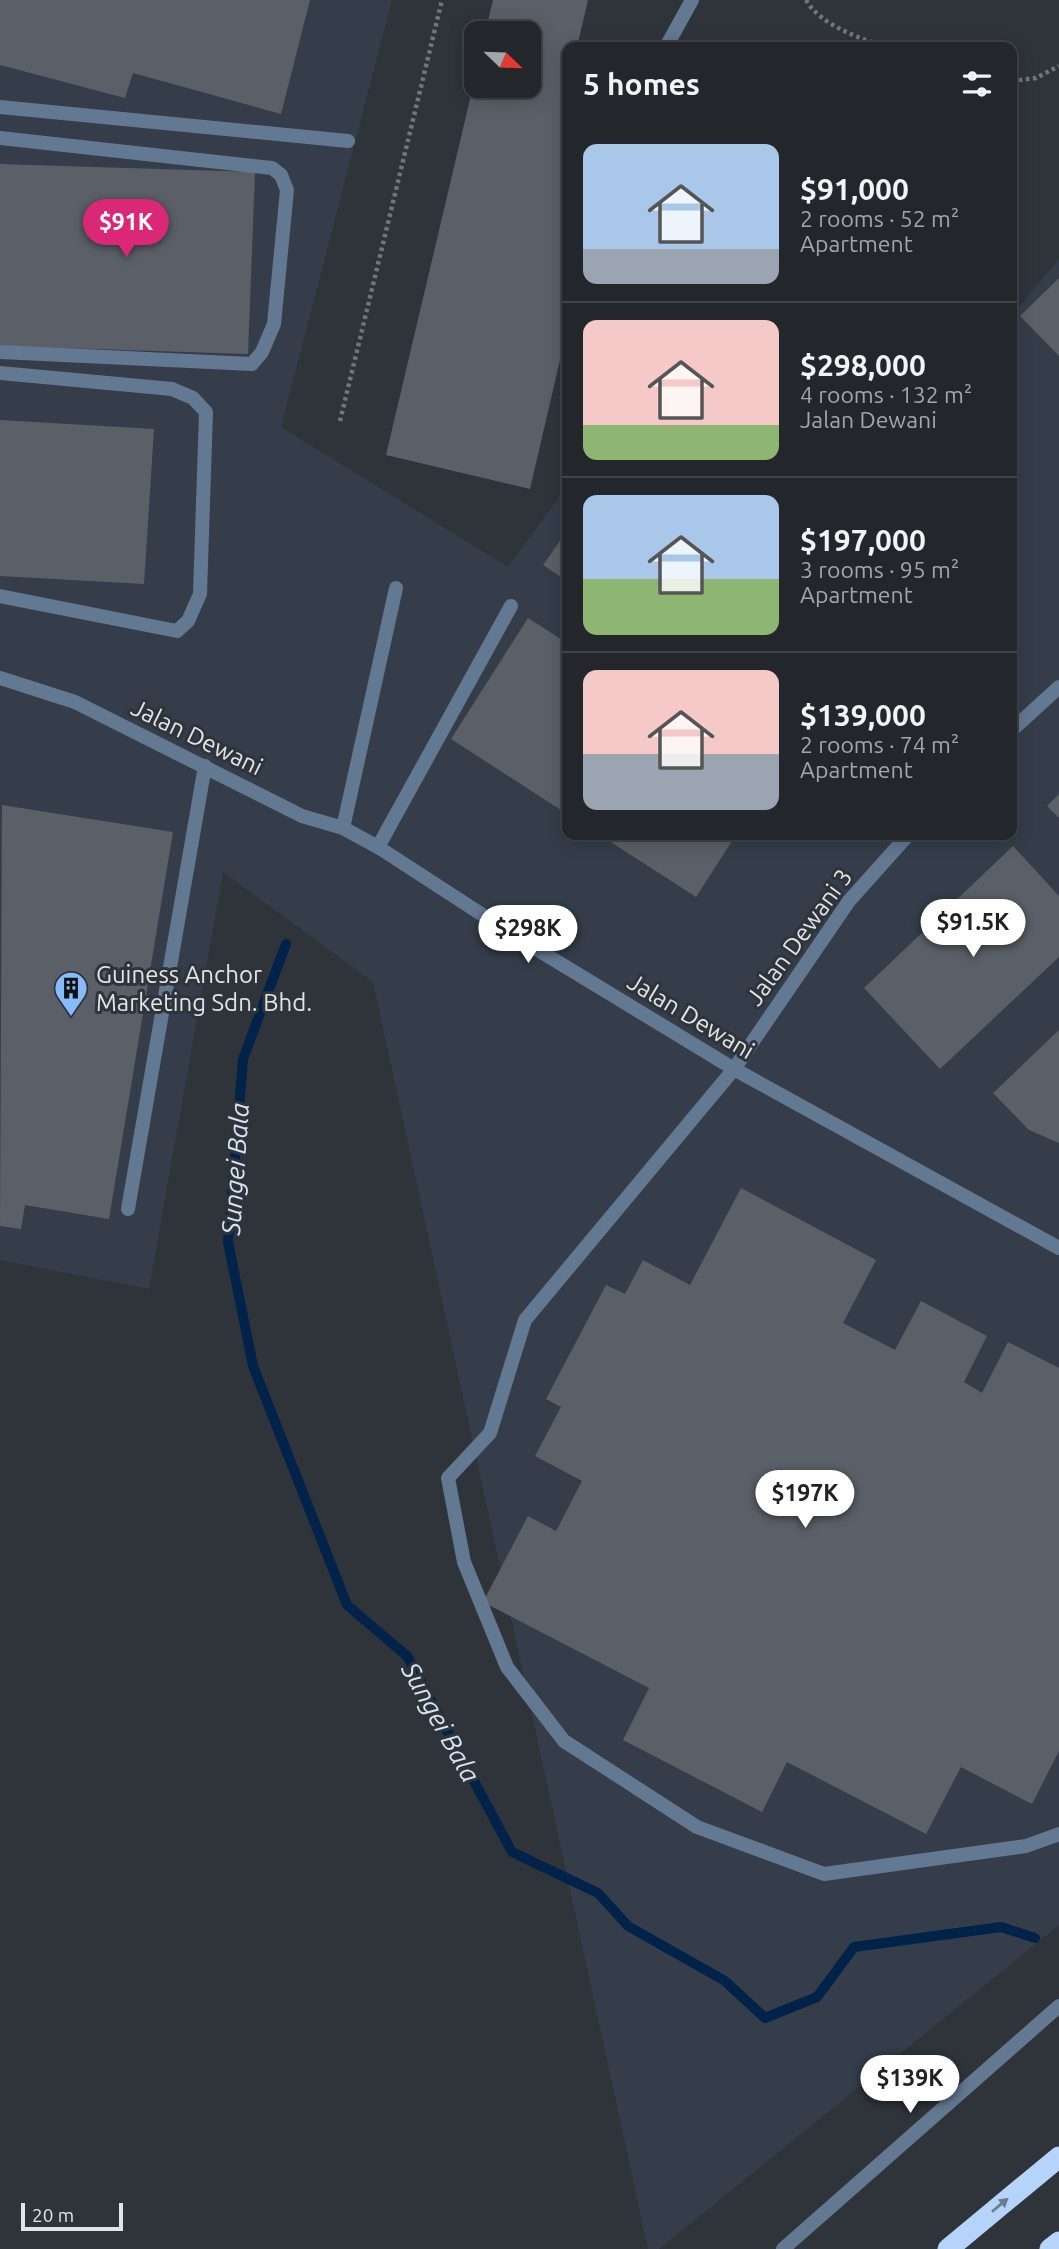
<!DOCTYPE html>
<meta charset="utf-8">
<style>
:root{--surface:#23272c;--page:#2f3338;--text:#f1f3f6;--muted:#a3a5a9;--line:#404448;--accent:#db2777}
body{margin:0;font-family:Ubuntu,sans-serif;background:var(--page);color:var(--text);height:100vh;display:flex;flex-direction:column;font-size:26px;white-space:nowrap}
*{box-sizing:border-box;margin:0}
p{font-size:23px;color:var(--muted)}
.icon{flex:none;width:38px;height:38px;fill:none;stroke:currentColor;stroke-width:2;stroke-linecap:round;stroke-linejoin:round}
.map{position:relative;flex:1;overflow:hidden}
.panel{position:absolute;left:562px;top:42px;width:455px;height:798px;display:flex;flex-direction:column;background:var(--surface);border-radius:14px;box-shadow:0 4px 18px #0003,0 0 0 2px var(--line)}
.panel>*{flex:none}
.needle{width:46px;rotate:113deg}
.tools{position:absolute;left:464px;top:21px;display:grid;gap:14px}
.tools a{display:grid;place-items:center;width:77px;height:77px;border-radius:14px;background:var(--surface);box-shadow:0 4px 18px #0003,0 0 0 2px var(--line);font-size:35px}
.scale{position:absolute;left:21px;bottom:18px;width:102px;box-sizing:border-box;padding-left:7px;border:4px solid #e1e4e9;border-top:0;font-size:19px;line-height:24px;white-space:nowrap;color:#e1e4e9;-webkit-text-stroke:5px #2f343b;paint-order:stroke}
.price{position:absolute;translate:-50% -60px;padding:0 16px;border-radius:24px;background:#fff;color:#222;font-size:23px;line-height:46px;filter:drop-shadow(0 2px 4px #0008)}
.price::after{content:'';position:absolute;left:50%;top:42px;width:21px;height:16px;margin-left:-10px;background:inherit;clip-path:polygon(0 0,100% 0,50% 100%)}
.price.active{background:var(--accent);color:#fff}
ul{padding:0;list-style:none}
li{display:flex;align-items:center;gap:21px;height:175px;padding:0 21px}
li+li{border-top:2px solid var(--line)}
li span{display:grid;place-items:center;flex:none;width:196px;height:140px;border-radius:14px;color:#555}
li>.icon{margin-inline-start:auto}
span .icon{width:84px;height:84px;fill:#fffc;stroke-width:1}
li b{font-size:30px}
h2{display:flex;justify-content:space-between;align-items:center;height:84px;padding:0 21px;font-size:30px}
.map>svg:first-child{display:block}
.built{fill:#343d49}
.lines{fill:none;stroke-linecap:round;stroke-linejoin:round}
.stream{stroke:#01234a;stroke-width:10}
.building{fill:#5b6068}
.path{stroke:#71767c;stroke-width:4.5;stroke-dasharray:3.5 3.5;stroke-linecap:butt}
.service{stroke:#637891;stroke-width:14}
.minor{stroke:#637891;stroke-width:14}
.tertiary{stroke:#637891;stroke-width:14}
.motorway{stroke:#b6d4fa;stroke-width:21}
.oneway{fill:#6c7c91}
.labels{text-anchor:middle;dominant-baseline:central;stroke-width:6;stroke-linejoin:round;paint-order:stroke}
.street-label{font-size:24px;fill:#e1e4e9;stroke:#2f343b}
.poi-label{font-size:24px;fill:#e1e4e9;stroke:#2f343b;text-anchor:start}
.water-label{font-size:26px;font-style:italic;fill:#d7e4f5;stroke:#2f343b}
</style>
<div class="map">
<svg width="1059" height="2249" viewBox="0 0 1059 2249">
<rect width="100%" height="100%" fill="#2f343b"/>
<polygon class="built" points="0,0 392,0 281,427 508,567 567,486 567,835 1012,835 1012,315 1059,259 1059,1925 659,2249 648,2249 373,982 223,872 149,1289 0,1260"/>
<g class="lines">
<polyline class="stream" points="286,944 243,1059 228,1242 253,1366 347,1605 407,1656 512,1852 598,1893 628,1926 725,1981 765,2018 817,1997 854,1947 1001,1927 1035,1938"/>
</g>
<g class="building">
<polygon points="0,0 310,0 281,114 133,73 125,98 0,65"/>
<polygon points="493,0 588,0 577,47 567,47 567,89 563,104 567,122 567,330 530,489 386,455 475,78 476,86 528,86 528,33 485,33"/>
<polygon points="0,164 255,172 248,354 0,346"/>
<polygon points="1059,278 1059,356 1020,316"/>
<polygon points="0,420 154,429 144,584 0,576"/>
<polygon points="567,531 567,581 543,565"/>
<polygon points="528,618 567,643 567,814 451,739"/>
<polygon points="1059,794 1059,818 1047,806"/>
<polygon points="2,805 173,832 109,1219 25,1205 21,1229 0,1226"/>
<polygon points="600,835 736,835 696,897"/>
<polygon points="1013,846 1059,896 1059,957 940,1069 864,988"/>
<polygon points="1059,1030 1059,1143 1029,1130 993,1093"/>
<polygon points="741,1188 876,1260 843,1323 895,1350 921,1301 987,1336 964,1382 982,1393 1008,1342 1059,1368 1059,1751 1032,1804 961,1767 926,1834 787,1762 762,1812 623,1740 649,1688 483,1602 528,1516 556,1531 582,1481 535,1456 561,1407 546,1399 606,1285 625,1294 643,1260 690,1285"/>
</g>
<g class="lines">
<g class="path">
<path d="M806,0c14,25 55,39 81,47"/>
<polyline points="1012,81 1036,78 1059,66"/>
<polyline points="340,421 442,0"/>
</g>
<g class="service">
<polyline points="666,47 692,0"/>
<polyline points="0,107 348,141"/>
<polyline points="0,138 272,168 281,175 287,190 274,324 262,352 252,364 0,352"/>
<polyline points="0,373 172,389 193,398 206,412 200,594 188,621 177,631 0,596"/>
<polyline points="343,828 396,588"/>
<polyline points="378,847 511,606"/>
<polyline points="734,1069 525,1320 490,1433 448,1478 464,1562 507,1667 564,1741 697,1827 824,1874 1026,1846 1059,1834"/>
<polyline points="128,1209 205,766"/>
</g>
<g class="minor">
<polyline points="1012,730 1059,687"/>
<polyline points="734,1069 849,901 908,835"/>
</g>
<g class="tertiary">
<polyline points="0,678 75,702 302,816 343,828 378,847 515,936 734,1069 1059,1248"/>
<polyline points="783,2249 1059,2006"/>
</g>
<g class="motorway">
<polyline points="948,2249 1059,2157"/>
<polyline points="1050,2249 1059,2242"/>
</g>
</g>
<defs><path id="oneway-solid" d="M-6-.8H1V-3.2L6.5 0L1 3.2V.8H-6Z" transform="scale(1.75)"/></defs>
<use class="oneway" href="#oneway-solid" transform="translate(1000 2205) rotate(-40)"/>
<defs>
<symbol id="building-pin" viewBox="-11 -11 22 30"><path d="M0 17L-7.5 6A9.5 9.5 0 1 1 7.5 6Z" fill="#88bbfc" stroke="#2f343b"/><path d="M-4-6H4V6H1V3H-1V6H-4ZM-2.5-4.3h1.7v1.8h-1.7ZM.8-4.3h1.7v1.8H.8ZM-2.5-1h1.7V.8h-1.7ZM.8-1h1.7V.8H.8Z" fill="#111"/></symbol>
</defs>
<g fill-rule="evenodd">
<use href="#building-pin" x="52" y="969" width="38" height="52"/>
</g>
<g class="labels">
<g class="street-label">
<text transform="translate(197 737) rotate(26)">Jalan Dewani</text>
<text transform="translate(799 937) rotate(-54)">Jalan Dewani 3</text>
<text transform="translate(691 1016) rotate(31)">Jalan Dewani</text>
</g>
<g class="poi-label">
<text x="96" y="974">Guiness Anchor<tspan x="96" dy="28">Marketing Sdn. Bhd.</tspan></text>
</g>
<g class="water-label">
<text transform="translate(235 1169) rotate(-86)">Sungei Bala</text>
<text transform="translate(441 1722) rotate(61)">Sungei Bala</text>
</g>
</g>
</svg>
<div class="tools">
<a><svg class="needle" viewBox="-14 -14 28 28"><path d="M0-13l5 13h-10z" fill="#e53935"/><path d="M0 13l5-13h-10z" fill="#a3a5a9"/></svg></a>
</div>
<div class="scale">20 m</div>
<b class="price active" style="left:126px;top:259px">$91K</b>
<b class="price" style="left:973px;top:959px">$91.5K</b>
<b class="price" style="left:528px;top:965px">$298K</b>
<b class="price" style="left:805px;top:1530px">$197K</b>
<b class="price" style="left:910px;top:2115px">$139K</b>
<section class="panel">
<h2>5 homes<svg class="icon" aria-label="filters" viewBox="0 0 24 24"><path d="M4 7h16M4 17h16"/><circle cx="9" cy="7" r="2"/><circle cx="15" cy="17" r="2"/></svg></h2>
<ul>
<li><span style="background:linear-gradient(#a9c7e8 75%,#9aa5b1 0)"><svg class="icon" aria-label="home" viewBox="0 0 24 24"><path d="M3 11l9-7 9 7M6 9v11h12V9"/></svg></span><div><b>$91,000</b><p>2 rooms · 52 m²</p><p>Apartment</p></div></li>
<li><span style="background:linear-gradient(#f6c9c9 75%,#8fb573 0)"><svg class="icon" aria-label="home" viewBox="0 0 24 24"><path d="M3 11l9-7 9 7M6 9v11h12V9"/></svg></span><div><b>$298,000</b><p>4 rooms · 132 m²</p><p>Jalan Dewani</p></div></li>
<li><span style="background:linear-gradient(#a9c7e8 60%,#8fb573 0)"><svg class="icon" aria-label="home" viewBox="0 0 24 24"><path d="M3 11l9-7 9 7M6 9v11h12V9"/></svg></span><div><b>$197,000</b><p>3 rooms · 95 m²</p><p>Apartment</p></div></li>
<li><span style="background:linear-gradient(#f6c9c9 60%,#9aa5b1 0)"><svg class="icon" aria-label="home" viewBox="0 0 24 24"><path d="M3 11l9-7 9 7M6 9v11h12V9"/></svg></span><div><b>$139,000</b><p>2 rooms · 74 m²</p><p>Apartment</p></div></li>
</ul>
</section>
</div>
